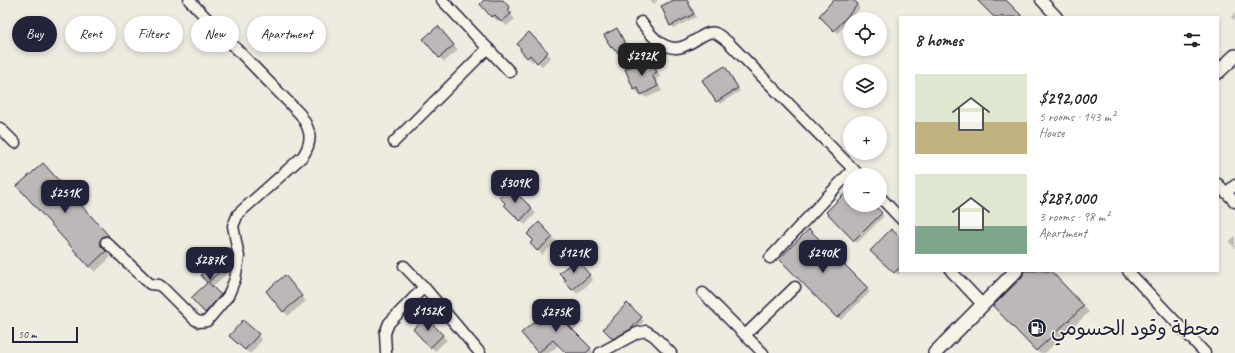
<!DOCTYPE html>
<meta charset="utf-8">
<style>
:root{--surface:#fff;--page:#f2f2f2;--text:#222;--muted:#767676;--accent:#22223b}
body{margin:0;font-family:Caveat,"Playpen Sans Arabic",sans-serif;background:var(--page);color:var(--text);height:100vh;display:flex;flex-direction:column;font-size:15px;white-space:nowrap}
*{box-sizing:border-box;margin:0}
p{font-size:13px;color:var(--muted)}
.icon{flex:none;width:22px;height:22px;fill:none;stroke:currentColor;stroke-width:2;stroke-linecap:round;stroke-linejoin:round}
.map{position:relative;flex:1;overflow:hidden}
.sheet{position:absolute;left:899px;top:16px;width:320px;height:256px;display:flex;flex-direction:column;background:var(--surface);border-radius:0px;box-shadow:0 2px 6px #0003}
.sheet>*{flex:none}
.banner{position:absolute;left:12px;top:16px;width:380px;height:36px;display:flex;gap:8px}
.controls{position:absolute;left:843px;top:12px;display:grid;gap:8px}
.controls a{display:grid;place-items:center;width:44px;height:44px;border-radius:50%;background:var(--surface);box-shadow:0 2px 6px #0003;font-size:20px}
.scale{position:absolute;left:12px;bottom:10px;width:66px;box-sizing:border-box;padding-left:4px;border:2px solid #22223b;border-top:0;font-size:11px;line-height:14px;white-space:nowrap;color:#22223b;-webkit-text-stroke:3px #f7f3e8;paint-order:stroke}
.price{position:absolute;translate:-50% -34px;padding:0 9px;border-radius:8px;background:var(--accent);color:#fff;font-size:13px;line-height:26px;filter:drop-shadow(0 1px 2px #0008)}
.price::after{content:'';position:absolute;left:50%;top:24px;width:12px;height:9px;margin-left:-6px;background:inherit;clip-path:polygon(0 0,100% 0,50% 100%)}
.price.current{background:#222;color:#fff}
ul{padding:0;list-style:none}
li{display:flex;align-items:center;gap:12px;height:100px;padding:0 16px}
li span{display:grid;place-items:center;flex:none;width:112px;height:80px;border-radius:0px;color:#555}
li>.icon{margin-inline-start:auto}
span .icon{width:48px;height:48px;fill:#fffc;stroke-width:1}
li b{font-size:17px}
h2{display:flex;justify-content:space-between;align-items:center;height:48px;padding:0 16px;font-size:17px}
.pill{padding:0 14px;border-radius:18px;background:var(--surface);box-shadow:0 2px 6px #0003;font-size:14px;line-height:36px}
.pill.current{background:var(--accent);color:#fff}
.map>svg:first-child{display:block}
.shadow{fill:#0003}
.building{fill:#bbb8b7;stroke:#22223b}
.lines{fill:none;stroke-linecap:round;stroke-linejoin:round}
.minor-casing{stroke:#22223b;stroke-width:13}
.tertiary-casing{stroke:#22223b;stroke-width:16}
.minor{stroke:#f7f3e8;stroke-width:10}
.tertiary{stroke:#f7f3e8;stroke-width:13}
.labels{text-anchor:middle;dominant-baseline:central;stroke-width:3;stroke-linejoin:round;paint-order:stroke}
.poi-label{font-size:20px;fill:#22223b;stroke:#f7f3e8;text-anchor:start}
</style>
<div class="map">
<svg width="1235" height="353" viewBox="0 0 1235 353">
<rect width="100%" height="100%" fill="#eeebe1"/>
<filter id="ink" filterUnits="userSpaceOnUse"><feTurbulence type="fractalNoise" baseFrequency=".025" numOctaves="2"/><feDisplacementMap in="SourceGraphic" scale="8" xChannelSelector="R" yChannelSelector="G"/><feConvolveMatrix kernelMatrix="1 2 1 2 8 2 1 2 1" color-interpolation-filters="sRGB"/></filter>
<g filter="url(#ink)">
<g class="shadow">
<polygon points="486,0 502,0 513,13 511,15 515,19 506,26 500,19 497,21 492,16"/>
<polygon points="650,0 658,0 654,4"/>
<polygon points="676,0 687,0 696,17 674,28 671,25"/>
<polygon points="835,0 852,0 860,8 838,33 820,16"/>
<polygon points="1235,12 1235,21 1231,17"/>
<polygon points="617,29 619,32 630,52 623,57 612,48 605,35"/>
<polygon points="442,32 458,50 444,62 424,39"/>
<polygon points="529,34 551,57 542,66 535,59 532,62 521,50"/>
<polygon points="642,61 648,67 652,65 657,69 660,77 656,79 662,91 646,98 641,93 639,94 635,89"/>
<polygon points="727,70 740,91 720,104 717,101"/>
<polygon points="48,170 113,242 105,247 107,253 111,257 95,272 89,266"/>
<polygon points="510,188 536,213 525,225 505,205"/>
<polygon points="850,190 850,205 873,205 884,216 857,243 827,212"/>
<polygon points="539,224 556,242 542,255 531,243 534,240"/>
<polygon points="809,231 870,292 841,320 781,259"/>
<polygon points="1235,236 1235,248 1229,242"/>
<polygon points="900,239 900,271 901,271 898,275 872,251"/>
<polygon points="224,255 235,267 212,287 224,300 210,316 193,298 208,283 202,275"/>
<polygon points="580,265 593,280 577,294 566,281"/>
<polygon points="1025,271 1050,271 1089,312 1045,353 1039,353 994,306 1023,277"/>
<polygon points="289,281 306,301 288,316 267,291"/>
<polygon points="627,304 644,321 634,331 616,341 604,329"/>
<polygon points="572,310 584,322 573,330 594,353 567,353 559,345 549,353 539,353 523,333 562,318"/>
<polygon points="426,318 447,340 435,351 414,329"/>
<polygon points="243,322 262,340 251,353 249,353 234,341"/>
</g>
<g class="building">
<polygon points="484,0 503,0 510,8 508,10 511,14 501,22 495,15 491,17 480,4"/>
<polygon points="674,0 687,0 694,14 670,26 661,6"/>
<polygon points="833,0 853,0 858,4 834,31 819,16"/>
<polygon points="977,0 1006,0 1023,17 994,17"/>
<polygon points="438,26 454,45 439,58 423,39"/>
<polygon points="617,28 628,49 619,54 616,50 615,51 612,47 611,48 604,35"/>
<polygon points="529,32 548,52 537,63 530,55 527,58 520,50 521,49 517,44"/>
<polygon points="643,60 646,67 652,64 657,72 652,75 658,86 641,95 638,88 634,90 625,69"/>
<polygon points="725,66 738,88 716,102 702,80"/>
<polygon points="43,163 109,236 104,236 100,241 101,246 106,251 89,267 17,186"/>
<polygon points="510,187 532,208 520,221 504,205 505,203 499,197"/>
<polygon points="850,188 850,205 874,205 882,213 854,241 826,212"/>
<polygon points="539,222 553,237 537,251 530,243 533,240 527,234"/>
<polygon points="809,229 868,288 837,318 779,259"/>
<polygon points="891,229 900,237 900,267 894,273 870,251"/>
<polygon points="220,249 231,262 208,282 221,295 205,313 191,298 207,283 201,275 204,272 199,267"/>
<polygon points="576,259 590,275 572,290 564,281 566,280 559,273"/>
<polygon points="1024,271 1051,271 1084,306 1036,351 993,306 1022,277"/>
<polygon points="285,275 302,296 283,312 266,291"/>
<polygon points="627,303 642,317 631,329 613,339 603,329"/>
<polygon points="553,306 562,317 572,309 579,316 568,325 591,348 586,353 566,353 553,340 538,353 521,333"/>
<polygon points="426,317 443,335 430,348 413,329"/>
<polygon points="243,320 259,334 245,350 229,336"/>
</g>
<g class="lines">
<defs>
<g id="minor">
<polyline points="442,0 510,72"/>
<polyline points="1041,0 1057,17"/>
<path d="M641,22c5,6 10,14 17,19 26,21 42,-13 57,-8 5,2 9,6 13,9l131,133"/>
<polyline points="0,128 15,143"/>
<polyline points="394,142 488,48"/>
<polyline points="1218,184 1235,202"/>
<polyline points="1226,193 1235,185"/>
<polyline points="880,197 900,218"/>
<path d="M106,242l44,42 9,1 4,3 31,31 5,3 8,-1 21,-25 7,-17 4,-22 -6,-31 5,-12 65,-58c11,-17 7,-27 -3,-42l-111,-114"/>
<polyline points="770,258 853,169"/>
<polyline points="404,266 424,287 480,353"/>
<polyline points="951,271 982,304"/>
<polyline points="1128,271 1205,353"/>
<polyline points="703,293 763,353"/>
<polyline points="745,335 795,287"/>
<polyline points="386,353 385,333 389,323 424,287"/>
<polyline points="600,353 637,333 646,331 654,336 671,353"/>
</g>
<g id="tertiary">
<polyline points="1218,72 1235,56"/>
<polyline points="935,353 1016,271"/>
</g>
</defs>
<use href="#minor" class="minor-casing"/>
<use href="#tertiary" class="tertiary-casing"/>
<use href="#minor" class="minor"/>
<use href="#tertiary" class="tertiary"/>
</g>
</g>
<defs>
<symbol id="fuel-disc" viewBox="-11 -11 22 22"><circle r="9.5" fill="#22223b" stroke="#f7f3e8"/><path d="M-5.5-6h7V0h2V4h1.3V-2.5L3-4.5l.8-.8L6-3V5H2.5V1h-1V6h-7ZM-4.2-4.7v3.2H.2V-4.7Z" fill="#fff"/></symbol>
</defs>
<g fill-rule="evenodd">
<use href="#fuel-disc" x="1026" y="317" width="22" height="22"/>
</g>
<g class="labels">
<g class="poi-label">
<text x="1051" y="328">محطة وقود الحسومي</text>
</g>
</g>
</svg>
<div class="controls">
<a><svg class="icon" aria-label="locate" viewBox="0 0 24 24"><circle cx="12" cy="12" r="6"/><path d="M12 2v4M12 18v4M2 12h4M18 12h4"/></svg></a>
<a><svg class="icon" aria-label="layers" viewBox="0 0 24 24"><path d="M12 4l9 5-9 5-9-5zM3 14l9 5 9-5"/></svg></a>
<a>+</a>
<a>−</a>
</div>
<div class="scale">50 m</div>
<b class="price current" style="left:642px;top:77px">$292K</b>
<b class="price" style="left:515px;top:204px">$309K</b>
<b class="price" style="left:65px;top:214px">$251K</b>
<b class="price" style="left:574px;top:274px">$121K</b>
<b class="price" style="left:823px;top:274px">$240K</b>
<b class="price" style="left:210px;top:281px">$287K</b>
<b class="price" style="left:428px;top:332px">$152K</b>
<b class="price" style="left:556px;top:333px">$275K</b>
<div class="banner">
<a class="pill current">Buy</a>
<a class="pill">Rent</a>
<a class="pill">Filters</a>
<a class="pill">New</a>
<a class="pill">Apartment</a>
</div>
<section class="sheet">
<h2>8 homes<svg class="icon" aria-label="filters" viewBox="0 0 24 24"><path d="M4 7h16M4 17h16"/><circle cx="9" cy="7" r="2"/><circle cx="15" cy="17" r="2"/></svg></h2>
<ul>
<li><span style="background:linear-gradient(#dfe7d0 60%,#c2b280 0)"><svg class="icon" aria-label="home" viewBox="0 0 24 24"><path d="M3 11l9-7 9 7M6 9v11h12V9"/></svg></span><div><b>$292,000</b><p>5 rooms · 143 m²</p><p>House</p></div></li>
<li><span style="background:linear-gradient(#dfe7d0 65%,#7fa58c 0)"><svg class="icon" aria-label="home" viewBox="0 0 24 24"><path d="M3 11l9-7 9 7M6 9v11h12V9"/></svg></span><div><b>$287,000</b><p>3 rooms · 98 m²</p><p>Apartment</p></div></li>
</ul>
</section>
</div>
